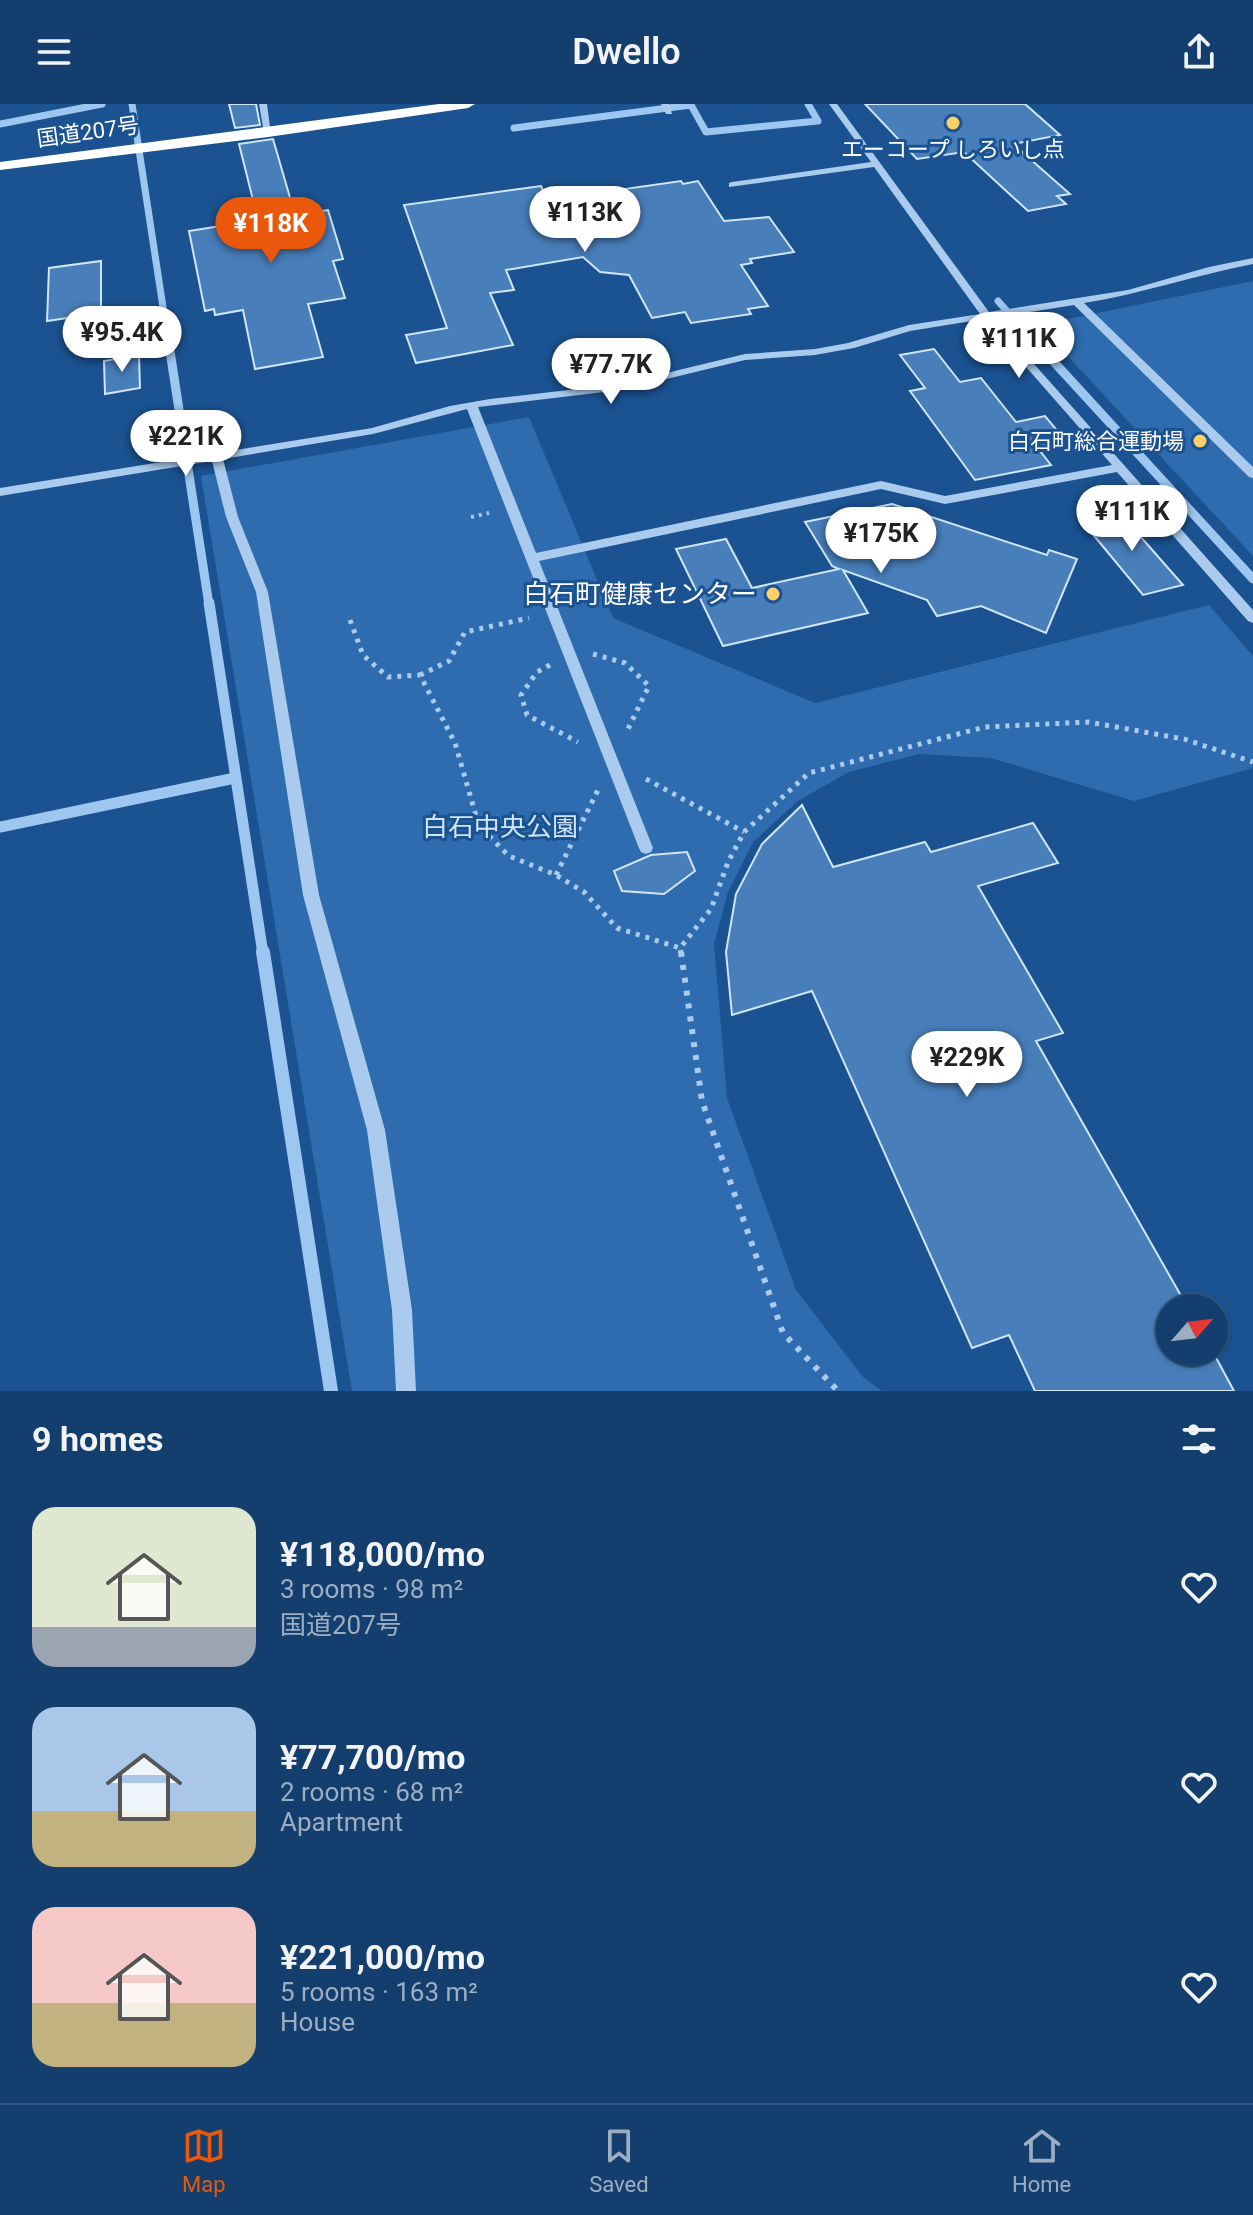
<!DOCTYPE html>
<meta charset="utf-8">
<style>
:root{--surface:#143e6d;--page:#1d4572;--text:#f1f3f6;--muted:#9daec2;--line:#335780;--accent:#ea580c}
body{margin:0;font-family:Roboto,"Noto Sans JP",sans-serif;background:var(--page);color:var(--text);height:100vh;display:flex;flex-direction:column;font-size:30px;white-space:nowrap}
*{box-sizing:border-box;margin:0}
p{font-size:26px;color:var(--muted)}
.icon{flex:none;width:44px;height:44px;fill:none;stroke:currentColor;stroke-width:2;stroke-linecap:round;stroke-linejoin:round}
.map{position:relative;height:1287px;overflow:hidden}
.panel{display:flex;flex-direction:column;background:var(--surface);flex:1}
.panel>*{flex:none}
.needle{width:52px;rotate:62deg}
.tools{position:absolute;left:1156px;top:1190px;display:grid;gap:16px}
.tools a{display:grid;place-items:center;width:72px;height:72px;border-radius:50%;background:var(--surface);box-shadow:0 2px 6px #0004,0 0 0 2px var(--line);font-size:40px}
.price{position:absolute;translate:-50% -68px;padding:0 18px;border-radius:28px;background:#fff;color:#222;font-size:26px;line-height:52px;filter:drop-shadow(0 2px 4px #0008)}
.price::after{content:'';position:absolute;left:50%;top:48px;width:24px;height:18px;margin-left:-12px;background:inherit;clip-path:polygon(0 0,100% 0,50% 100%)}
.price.active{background:var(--accent);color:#fff}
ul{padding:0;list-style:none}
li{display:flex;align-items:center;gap:24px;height:200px;padding:0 32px}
li span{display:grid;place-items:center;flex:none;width:224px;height:160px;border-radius:24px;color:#555}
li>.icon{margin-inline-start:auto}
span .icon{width:96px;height:96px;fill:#fffc;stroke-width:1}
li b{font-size:34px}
h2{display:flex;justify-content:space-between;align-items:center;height:96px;padding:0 32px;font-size:34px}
header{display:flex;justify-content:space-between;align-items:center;height:104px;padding:0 32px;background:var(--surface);font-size:36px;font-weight:600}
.tabs{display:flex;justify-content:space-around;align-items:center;height:112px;border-top:2px solid var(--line);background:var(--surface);font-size:22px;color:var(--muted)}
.tabs a{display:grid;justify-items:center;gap:4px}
.tabs .active{color:var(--accent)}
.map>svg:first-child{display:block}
.green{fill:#2e6caf}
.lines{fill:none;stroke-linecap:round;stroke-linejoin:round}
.stream-far3{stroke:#9dc6f0;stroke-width:7}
.stream-far2{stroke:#9dc6f0;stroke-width:9}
.stream-far1{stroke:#9dc6f0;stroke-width:11}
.stream{stroke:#9dc6f0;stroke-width:14}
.building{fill:#487eba;stroke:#d0e5fa;stroke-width:2}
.path-far2{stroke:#aacbee;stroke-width:4;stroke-dasharray:3 5;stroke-linecap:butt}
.path-far1{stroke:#aacbee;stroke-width:5;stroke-dasharray:4 6;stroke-linecap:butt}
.path{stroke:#aacbee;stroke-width:6;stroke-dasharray:5 8;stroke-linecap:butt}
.minor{fill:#aacbee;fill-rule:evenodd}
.highway{fill:#fff;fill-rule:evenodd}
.poi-dot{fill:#ffcf68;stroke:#1b5291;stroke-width:3}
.labels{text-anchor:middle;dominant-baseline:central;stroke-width:6;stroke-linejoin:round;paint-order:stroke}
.far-street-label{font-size:22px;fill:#fff;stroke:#1b5291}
.far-poi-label{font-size:22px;fill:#fff;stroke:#1b5291}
.poi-label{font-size:26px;fill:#fff;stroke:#1b5291;text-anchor:end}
.park-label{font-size:26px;fill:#d0e5fa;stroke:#1b5291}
</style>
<header><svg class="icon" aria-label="menu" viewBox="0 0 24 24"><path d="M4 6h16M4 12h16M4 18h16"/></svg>Dwello<svg class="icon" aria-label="share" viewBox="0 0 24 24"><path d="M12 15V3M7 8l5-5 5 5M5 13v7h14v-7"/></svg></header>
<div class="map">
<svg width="1253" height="1287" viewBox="0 0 1253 1287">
<rect width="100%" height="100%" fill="#1b5291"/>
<g class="green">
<polygon points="1253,177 1253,452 1039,221"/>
<polygon points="529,313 613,514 815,599 1209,501 1253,552 1253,664 1134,697 991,654 919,650 849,668 798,697 753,738 728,788 714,840 727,994 796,1186 863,1273 882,1287 352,1287 201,372"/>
</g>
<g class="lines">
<g class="stream-far3">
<polyline points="132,0 166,223"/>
<polyline points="0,20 102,0"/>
<polyline points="514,24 691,1 706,28 818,17 808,0"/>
<polyline points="998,197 1021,223"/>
</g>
<g class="stream-far2">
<polyline points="166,221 209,501"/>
<polyline points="1020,221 1253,475"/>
</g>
<g class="stream-far1">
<polyline points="209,499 263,850"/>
<polyline points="0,723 235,674"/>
</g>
<polyline class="stream" points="263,848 331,1287"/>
</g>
<g class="building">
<polygon points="229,0 256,0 260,21 235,24"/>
<polygon points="865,0 1025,0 1060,31 1013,40 1070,90 1057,92 1066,100 1028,107 964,48 917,55"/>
<polygon points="273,35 295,111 328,106 343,155 333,157 345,194 308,200 323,253 255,265 243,206 215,211 214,205 205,207 189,127 258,116 239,40"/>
<polygon points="681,77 683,80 698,77 724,117 769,113 794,148 750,155 752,159 741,161 768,202 748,205 751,210 691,219 685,208 652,214 629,171 600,168 583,153 506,166 514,186 490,189 513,241 416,259 406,231 447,224 404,101 541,82 546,93 553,92 555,95"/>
<polygon points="101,157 101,209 47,217 49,164"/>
<polygon points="934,245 960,278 981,274 1016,318 1045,312 1066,337 1037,343 1051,361 975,376 910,287 925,284 900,251"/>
<polygon points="139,251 140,284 105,290 104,257"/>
<polygon points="892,400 1047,451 1049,446 1077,455 1046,529 981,502 937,512 927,496 843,466 868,509 723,542 676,445 726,435 752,484 839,465 832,462 805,418"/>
<polygon points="1118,407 1183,481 1143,491 1081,416"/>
<polygon points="802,701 833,763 925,738 931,748 1033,719 1058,759 978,782 1063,929 1036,937 1188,1204 1170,1204 1170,1248 1213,1248 1234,1287 1035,1287 1009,1231 972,1244 812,887 732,911 726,848 736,790 762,740"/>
<polygon points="687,748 695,767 664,790 622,787 614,767 651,751"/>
</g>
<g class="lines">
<polyline class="path-far2" points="471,413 489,409"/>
<g class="path-far1">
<polyline points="350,516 363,551 388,573 420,571 455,639 479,722 509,752 556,771 584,788 617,824 680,844"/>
<polyline points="593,550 625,559 649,582 627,627"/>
<polyline points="550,561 537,568 521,591 527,611 578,638"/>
<polyline points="420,571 449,557 465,528 529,514"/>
<polyline points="646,675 744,728"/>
<polyline points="556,771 598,686"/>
<polyline points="681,850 680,844 711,805 728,758 744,728 809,669 985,623 1088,618 1184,635 1253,658"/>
</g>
<polyline class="path" points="681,848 702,997 783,1229 838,1287"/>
<g class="minor">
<polygon points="259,0 267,0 271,31 264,29"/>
<polygon points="661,0 669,0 672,10 666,10"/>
<path d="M829,0h8l152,208 139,-22 81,-23 44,-9v6c-57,11 -112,30 -169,39l169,164v11l-4,-1 -175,-172 -81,13 260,292v13l-5,-2 -131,-149 -172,32 -64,-15 -342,72 114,287 -2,4 -5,2 -5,-2 -2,-4 -172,-439 -94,25 -150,25 15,58 30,75 51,303 66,235 27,180 4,81h-20l-4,-81 -25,-180 -64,-235 -47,-303 -30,-75 -14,-56 -212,35v-8l372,-60 78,-22 40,-7 131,-15 124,-30 70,-5 33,-6 61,-18 71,-11 -106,-147 -145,20v-4l3,-1 139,-20zM984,215l128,146 -167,31 -64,-15 -345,72 -58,-146 143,-17 124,-30 70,-5 39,-7 56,-17z"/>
</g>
<polygon class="highway" points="439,0 475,0 468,4 268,33 0,66 0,58"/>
</g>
<g class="poi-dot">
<circle cx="953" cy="19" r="8"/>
<circle cx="1200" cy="337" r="8"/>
<circle cx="773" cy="490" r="8"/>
</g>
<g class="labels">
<g class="far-street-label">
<text transform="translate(88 28) rotate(-8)">国道207号</text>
</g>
<g class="far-poi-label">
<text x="953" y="45">エーコープ しろいし点</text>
<text x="1184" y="337" text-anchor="end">白石町総合運動場</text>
</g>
<g class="poi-label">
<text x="757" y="490">白石町健康センター</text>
</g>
<g class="park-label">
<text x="500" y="723">白石中央公園</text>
</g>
</g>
</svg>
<div class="tools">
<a><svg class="needle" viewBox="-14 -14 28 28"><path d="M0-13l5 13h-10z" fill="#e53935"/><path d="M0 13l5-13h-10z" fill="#9daec2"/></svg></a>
</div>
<b class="price" style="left:585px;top:150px">¥113K</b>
<b class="price active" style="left:271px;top:161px">¥118K</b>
<b class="price" style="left:122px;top:270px">¥95.4K</b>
<b class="price" style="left:1019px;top:276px">¥111K</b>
<b class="price" style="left:611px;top:302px">¥77.7K</b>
<b class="price" style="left:186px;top:374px">¥221K</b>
<b class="price" style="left:1132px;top:449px">¥111K</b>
<b class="price" style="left:881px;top:471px">¥175K</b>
<b class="price" style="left:967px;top:995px">¥229K</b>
</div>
<section class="panel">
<h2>9 homes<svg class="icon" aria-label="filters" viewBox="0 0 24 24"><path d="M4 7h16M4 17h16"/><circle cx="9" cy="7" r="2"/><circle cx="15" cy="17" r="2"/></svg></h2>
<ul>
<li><span style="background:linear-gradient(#dfe7d0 75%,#9aa5b1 0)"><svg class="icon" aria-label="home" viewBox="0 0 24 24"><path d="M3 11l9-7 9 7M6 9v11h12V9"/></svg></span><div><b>¥118,000/mo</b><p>3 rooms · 98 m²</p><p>国道207号</p></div><svg class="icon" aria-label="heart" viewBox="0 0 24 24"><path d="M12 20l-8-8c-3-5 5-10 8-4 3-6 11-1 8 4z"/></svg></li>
<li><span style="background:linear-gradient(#a9c7e8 65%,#c2b280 0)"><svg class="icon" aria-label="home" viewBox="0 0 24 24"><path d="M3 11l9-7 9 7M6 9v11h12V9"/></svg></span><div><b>¥77,700/mo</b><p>2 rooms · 68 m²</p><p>Apartment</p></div><svg class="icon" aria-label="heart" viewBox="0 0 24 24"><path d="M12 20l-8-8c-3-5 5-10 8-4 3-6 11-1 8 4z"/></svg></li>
<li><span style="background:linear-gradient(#f6c9c9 60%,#c2b280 0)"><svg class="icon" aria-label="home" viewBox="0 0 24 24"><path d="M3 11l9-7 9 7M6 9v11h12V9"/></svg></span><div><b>¥221,000/mo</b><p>5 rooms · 163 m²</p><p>House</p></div><svg class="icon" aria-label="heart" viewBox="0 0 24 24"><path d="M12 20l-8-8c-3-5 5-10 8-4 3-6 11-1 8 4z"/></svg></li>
</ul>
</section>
<nav class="tabs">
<a class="active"><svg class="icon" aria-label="map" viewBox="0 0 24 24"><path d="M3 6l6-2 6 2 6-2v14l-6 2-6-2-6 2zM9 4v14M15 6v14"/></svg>Map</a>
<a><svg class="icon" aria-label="saved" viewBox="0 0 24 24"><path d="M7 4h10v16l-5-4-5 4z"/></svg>Saved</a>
<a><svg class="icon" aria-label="home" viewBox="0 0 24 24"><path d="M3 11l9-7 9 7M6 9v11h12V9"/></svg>Home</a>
</nav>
